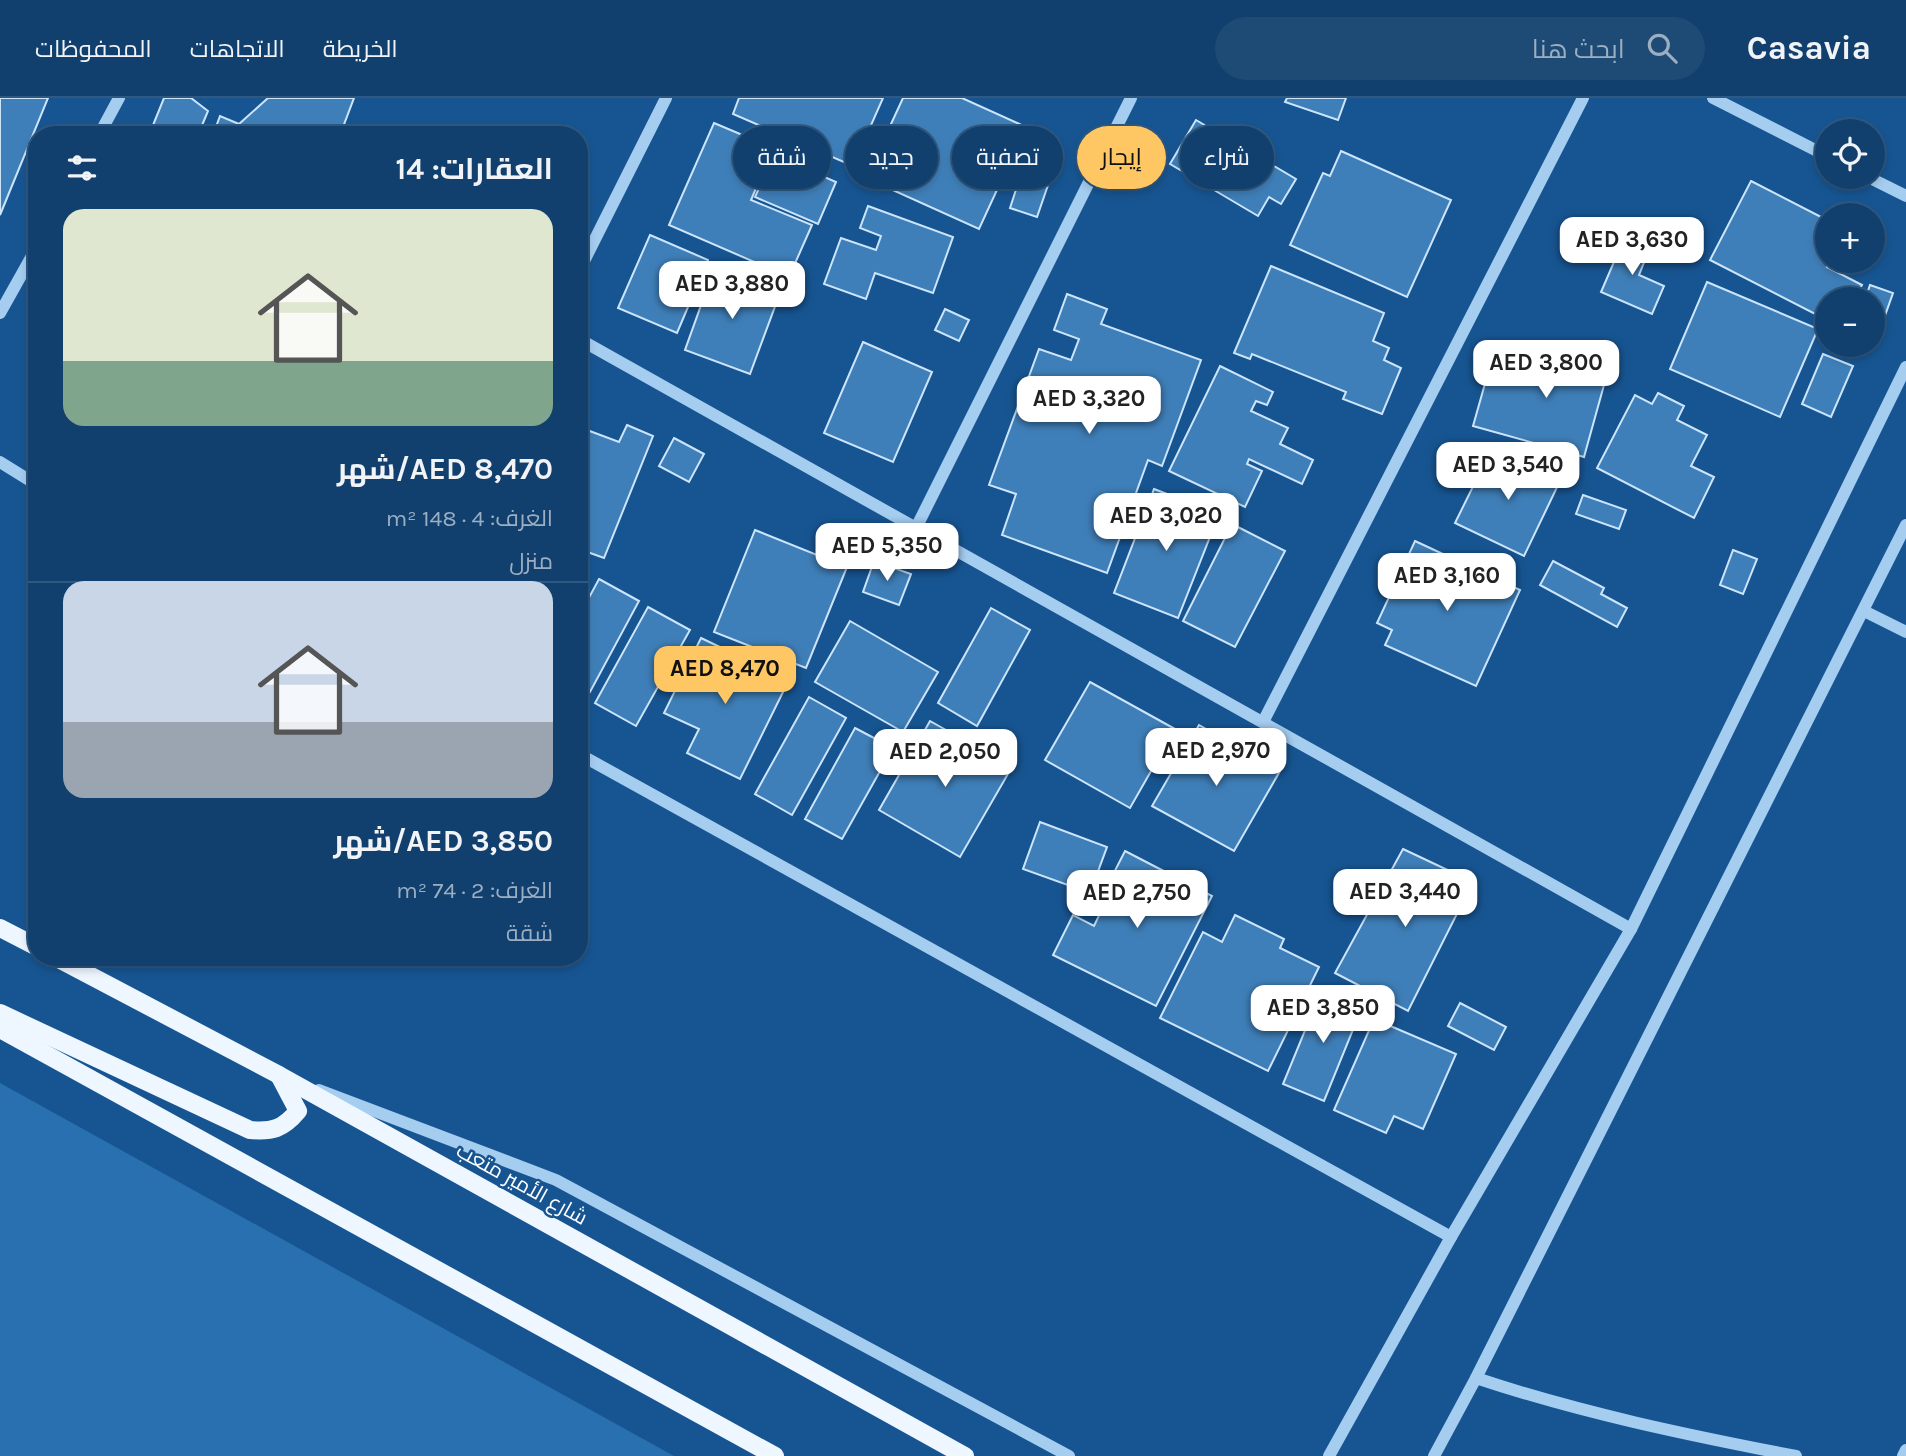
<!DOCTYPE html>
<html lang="ar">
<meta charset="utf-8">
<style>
:root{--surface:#11406e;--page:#1e4b76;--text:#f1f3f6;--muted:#9cafc2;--line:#305981;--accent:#ffc764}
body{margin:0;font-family:Karla,Cairo,sans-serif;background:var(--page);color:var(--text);direction:rtl;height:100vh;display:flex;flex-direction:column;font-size:26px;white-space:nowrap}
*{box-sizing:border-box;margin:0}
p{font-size:23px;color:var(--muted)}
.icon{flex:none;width:38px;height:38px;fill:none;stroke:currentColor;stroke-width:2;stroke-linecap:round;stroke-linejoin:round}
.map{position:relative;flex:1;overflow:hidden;direction:ltr}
.drawer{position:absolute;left:28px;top:28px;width:560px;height:840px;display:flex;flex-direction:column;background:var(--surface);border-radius:28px;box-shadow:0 4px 10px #0003,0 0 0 2px var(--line);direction:rtl}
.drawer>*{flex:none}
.top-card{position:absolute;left:609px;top:28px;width:665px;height:63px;direction:rtl;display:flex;gap:14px}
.fabs{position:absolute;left:1815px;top:21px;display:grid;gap:14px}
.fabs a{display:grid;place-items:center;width:70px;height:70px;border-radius:50%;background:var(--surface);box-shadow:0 4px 10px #0003,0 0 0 2px var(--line);font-size:35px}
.price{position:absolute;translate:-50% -60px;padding:0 16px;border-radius:14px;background:#fff;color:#222;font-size:23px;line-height:46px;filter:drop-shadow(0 2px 4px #0008)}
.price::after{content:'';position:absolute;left:50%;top:42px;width:21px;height:16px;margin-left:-10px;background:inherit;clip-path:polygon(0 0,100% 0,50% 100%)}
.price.current{background:var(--accent);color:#111}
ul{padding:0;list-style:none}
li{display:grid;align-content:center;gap:14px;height:371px;padding:0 35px}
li+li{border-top:2px solid var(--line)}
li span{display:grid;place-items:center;height:217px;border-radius:21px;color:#555}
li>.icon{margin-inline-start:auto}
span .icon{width:126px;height:126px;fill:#fffc;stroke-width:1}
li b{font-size:30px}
h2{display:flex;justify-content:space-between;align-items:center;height:84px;padding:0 35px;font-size:30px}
.chip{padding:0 24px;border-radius:32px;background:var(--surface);box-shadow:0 4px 10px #0003,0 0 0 2px var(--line);font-size:24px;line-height:63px}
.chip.current{background:var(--accent);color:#111}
header{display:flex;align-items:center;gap:42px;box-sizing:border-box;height:98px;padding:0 35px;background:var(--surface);border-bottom:2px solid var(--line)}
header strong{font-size:33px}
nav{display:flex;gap:38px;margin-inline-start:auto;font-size:24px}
.search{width:490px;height:63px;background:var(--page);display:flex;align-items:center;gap:18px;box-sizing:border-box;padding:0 24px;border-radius:38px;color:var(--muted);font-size:26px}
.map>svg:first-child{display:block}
.green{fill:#2970b0}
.building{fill:#3f7fb9;stroke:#cce5fb;stroke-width:2}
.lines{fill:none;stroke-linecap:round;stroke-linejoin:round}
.minor{stroke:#a5cdf0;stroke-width:12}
.major{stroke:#eef6ff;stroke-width:18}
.labels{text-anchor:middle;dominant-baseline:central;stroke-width:5;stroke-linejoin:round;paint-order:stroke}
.street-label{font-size:21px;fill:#fff;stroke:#175592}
</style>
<header>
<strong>Casavia</strong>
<div class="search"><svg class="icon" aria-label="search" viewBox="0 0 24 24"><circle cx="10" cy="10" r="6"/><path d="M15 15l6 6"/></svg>ابحث هنا</div>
<nav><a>الخريطة</a><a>الاتجاهات</a><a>المحفوظات</a></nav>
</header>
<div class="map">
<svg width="1906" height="1358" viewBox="0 0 1906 1358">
<rect width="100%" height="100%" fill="#175592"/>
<polygon class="green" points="0,985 674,1358 0,1358"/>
<g class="building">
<polygon points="0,0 48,0 0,117"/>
<polygon points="164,0 191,0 208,13 198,37 149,37"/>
<polygon points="268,0 354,0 340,37 213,37 220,18 239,26"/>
<polygon points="739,0 883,0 853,68 733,16"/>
<polygon points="903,0 962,0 1026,29 979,131 866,80"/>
<polygon points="1287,0 1346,0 1338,22 1285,4"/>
<polygon points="1196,22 1296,81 1281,106 1269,99 1258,118 1170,66"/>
<polygon points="714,25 773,50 751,102 812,127 789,179 669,127"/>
<polygon points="1341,53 1451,102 1407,199 1290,147 1323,75 1330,78"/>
<polygon points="1028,55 1056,64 1037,119 1010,110"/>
<polygon points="774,57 836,84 818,126 755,99"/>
<polygon points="1751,83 1825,121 1819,133 1827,137 1827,163 1830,163 1827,169 1862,187 1854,201 1827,201 1827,222 1710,162"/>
<polygon points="868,108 953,139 933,195 875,175 866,201 824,186 841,140 876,152 881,138 860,130"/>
<polygon points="1626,136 1651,147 1639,177 1664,188 1652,216 1601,194"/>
<polygon points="650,137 708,162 677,235 618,210"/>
<polygon points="1271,168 1384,215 1373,243 1389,250 1384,262 1401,270 1382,316 1343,301 1346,294 1252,256 1250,261 1234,255"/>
<polygon points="714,171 780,195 750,276 685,252"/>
<polygon points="1707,184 1818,231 1780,319 1670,271"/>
<polygon points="1870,187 1893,195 1877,240 1872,239 1872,201 1865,201"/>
<polygon points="1067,196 1107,211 1101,226 1201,262 1162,368 1148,362 1107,475 1002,437 1016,396 989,387 1039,251 1071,262 1079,241 1054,232"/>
<polygon points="945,211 969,222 959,243 935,232"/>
<polygon points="863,244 932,274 893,364 824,335"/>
<polygon points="1599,247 1614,251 1584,359 1473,328 1488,275 1510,281 1520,248 1593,269"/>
<polygon points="1823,256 1853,268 1831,319 1802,306"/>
<polygon points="1220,268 1273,294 1267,307 1256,303 1251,313 1288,330 1280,346 1313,362 1302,386 1249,361 1247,366 1262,373 1245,409 1169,373"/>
<polygon points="1658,295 1684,308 1677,322 1707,337 1691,368 1714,379 1694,420 1597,370 1635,297 1652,306"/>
<polygon points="627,327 653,338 604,460 579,451 579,329 619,344"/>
<polygon points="674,340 704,356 689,384 659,368"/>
<polygon points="1492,350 1560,383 1524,458 1455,425"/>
<polygon points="1154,391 1219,416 1178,520 1114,495"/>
<polygon points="1583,397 1626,412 1619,431 1576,416"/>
<polygon points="1232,426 1285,453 1235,549 1183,523"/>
<polygon points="755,432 847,469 806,570 714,534"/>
<polygon points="1415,443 1520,492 1476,588 1385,547 1392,532 1377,525"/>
<polygon points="1733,452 1757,461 1743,496 1720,487"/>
<polygon points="874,463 911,476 899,507 863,494"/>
<polygon points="1553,463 1604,490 1601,496 1627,510 1617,529 1540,487"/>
<polygon points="599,481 639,503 590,594 579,588 579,518"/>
<polygon points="648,509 690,532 636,628 595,605"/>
<polygon points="991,510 1030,532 977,628 938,605"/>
<polygon points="850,523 938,574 903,634 815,584"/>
<polygon points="701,540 789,582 740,681 687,655 699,631 664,615"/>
<polygon points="1090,584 1175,631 1130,710 1045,662"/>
<polygon points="809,599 846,620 792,717 755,696"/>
<polygon points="930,623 1012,669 960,759 879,712"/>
<polygon points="1199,627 1280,673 1234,753 1152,708"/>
<polygon points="855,630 893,650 842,741 805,721"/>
<polygon points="1040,724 1107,749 1090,795 1023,771"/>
<polygon points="1403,751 1473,784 1408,913 1335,875"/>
<polygon points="1125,753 1212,798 1156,908 1053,857 1073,817 1094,828 1109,797 1104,794"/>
<polygon points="1235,817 1284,841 1280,850 1319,869 1268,973 1160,920 1203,834 1222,844"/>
<polygon points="1322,891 1363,907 1324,1003 1283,986"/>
<polygon points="1460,905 1506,929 1494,952 1448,928"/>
<polygon points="1374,921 1456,956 1423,1031 1394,1018 1386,1035 1334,1012"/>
</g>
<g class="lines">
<g class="minor">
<polyline points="1713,0 1827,58"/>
<polyline points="99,37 119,0"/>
<polyline points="1868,79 1906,98"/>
<polyline points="579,173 666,0"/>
<polyline points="0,215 37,149"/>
<polyline points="579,241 1631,831"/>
<polyline points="0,364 37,387"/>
<polyline points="916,430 1131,0"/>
<polyline points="1864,513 1906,534"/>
<polyline points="1263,624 1583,0"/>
<polyline points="579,656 1451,1139"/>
<polyline points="319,992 556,1082 1069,1358"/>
<path d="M1476,1280c105,35 211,57 320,78"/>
<polyline points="1329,1358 1451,1139 1631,831 1906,269"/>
<polyline points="1434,1358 1476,1280 1906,427"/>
<polyline points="1903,1358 1906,1352"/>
</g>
<g class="major">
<polyline points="0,830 37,849"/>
<polyline points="55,859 279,977 965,1358"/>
<path d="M0,915l250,117c22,2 33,-1 48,-19l-19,-36"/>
<polyline points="0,931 775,1358"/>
</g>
</g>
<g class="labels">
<g class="street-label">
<text transform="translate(522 1086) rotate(29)">شارع الأمير متعب</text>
</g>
</g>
</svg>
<div class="fabs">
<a><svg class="icon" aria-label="locate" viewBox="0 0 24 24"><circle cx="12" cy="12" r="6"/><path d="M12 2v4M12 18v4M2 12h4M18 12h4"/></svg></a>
<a>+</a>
<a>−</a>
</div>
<b class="price" style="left:1632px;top:179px">AED 3,630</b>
<b class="price" style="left:732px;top:223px">AED 3,880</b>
<b class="price" style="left:1546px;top:302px">AED 3,800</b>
<b class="price" style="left:1089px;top:338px">AED 3,320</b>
<b class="price" style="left:1508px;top:404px">AED 3,540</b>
<b class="price" style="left:1166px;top:455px">AED 3,020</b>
<b class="price" style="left:887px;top:485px">AED 5,350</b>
<b class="price" style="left:1447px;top:515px">AED 3,160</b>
<b class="price current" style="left:725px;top:608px">AED 8,470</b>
<b class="price" style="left:1216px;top:690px">AED 2,970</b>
<b class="price" style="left:945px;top:691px">AED 2,050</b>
<b class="price" style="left:1405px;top:831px">AED 3,440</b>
<b class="price" style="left:1137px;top:832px">AED 2,750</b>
<b class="price" style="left:1323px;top:947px">AED 3,850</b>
<div class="top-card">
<a class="chip">شراء</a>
<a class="chip current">إيجار</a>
<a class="chip">تصفية</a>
<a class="chip">جديد</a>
<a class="chip">شقة</a>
</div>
<section class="drawer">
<h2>العقارات: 14<svg class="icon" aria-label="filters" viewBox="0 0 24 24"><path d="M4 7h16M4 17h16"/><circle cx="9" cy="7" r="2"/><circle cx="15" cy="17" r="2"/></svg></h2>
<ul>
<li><span style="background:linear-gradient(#dfe7d0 70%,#7fa58c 0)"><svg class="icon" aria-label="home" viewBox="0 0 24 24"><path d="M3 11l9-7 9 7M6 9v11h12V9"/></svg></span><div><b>AED 8,470/شهر</b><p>الغرف: 4 · 148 m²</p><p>منزل</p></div></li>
<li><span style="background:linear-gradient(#c9d6e8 65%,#9aa5b1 0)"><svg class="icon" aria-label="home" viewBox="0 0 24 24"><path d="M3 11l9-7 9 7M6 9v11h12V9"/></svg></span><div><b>AED 3,850/شهر</b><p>الغرف: 2 · 74 m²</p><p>شقة</p></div></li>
</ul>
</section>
</div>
